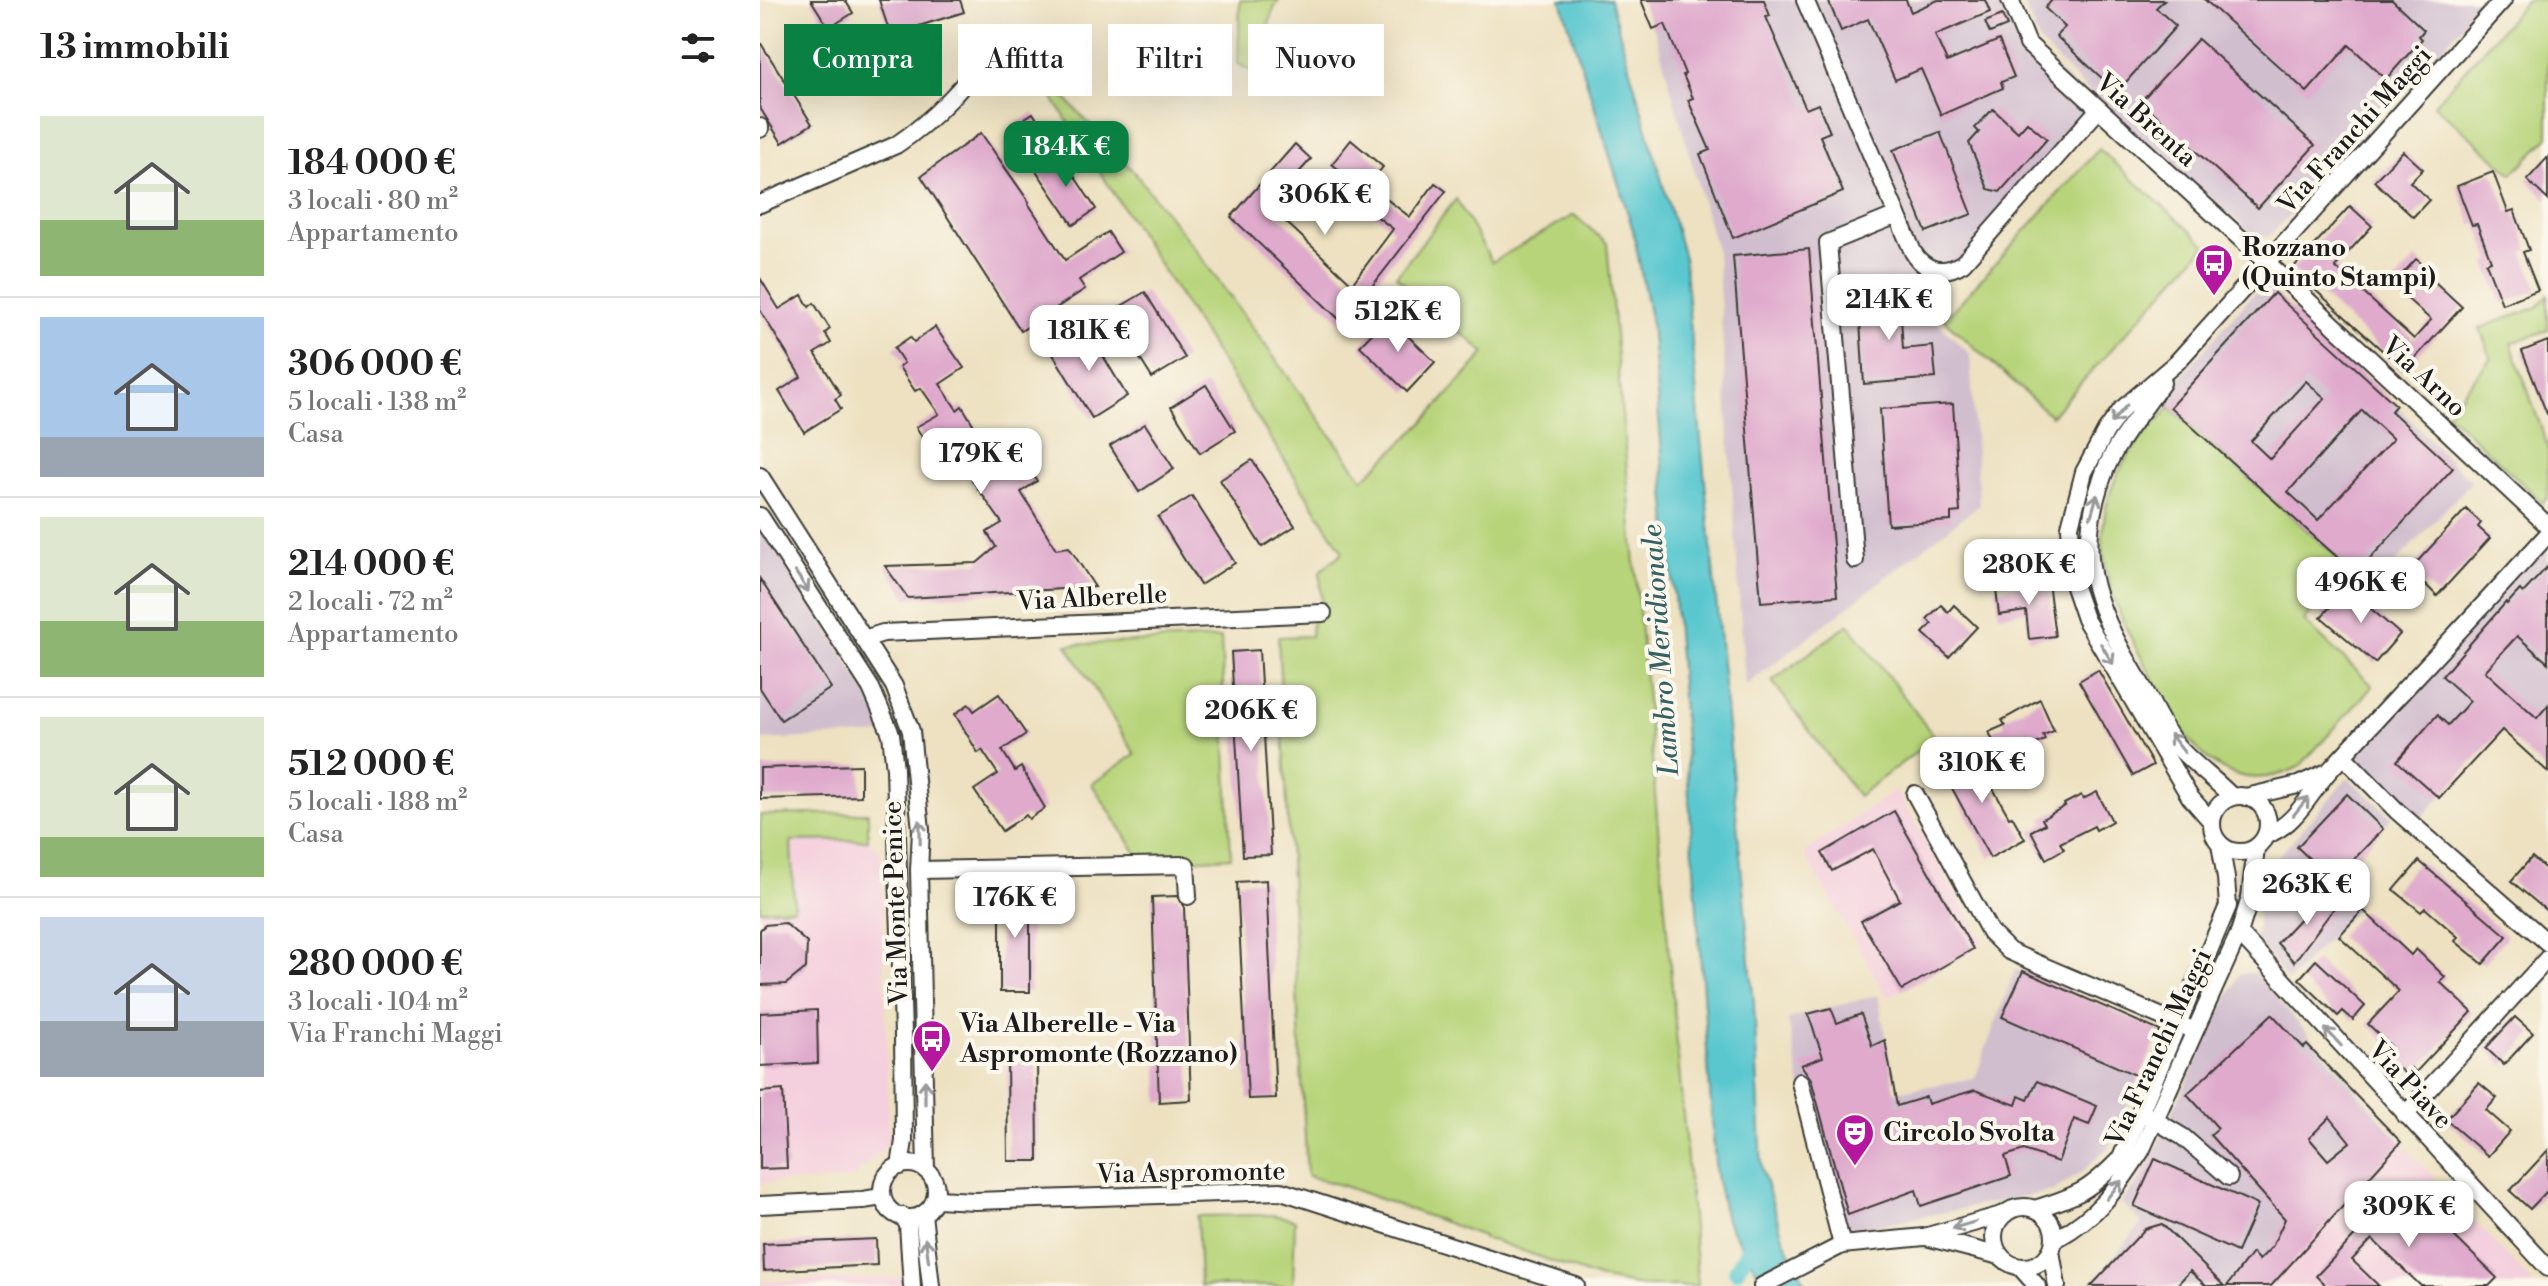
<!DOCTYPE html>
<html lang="it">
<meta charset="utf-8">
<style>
:root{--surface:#fff;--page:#f6f6f6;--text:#222;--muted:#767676;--line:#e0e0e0;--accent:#0b8043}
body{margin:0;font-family:"Libre Bodoni",serif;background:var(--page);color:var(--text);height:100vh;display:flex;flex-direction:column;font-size:30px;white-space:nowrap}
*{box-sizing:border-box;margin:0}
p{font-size:26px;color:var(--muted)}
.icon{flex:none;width:44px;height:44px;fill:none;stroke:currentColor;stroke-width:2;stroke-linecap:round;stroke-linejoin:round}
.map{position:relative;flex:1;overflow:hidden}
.side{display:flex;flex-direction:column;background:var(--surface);width:760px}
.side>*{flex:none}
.guide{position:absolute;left:24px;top:24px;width:760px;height:72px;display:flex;gap:16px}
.price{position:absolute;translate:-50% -68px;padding:0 18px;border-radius:16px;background:#fff;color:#222;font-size:26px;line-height:52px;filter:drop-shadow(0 2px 4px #0008)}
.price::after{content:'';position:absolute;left:50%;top:48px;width:24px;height:18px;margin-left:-12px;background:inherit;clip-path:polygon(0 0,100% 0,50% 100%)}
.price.active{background:var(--accent);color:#fff}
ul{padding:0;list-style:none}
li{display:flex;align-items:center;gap:24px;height:200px;padding:0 40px}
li+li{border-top:2px solid var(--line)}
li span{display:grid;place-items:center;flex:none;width:224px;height:160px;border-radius:0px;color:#555}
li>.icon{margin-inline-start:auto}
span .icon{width:96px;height:96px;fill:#fffc;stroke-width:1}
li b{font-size:34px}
h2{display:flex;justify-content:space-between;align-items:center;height:96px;padding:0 40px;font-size:34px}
.tag{padding:0 28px;border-radius:0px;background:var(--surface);box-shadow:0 8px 32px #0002;font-size:28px;line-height:72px}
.tag.active{background:var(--accent);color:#fff}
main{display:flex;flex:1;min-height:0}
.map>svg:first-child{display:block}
.built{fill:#f4cfdd}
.industrial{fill:#d0bdcd}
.green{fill:#b8d47a;stroke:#6a784b;stroke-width:2}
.water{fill:#5ac7cf;stroke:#3b7276;stroke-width:2}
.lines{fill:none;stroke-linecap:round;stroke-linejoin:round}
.canal{stroke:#5ac7cf;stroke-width:16}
.building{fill:#dfaacc;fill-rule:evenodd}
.minor-casing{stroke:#3b3a35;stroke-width:20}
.minor{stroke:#fff;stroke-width:16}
.oneway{stroke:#999}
.labels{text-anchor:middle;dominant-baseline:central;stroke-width:8;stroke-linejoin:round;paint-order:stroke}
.street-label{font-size:26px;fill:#1c1c1c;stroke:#fbf7ec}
.poi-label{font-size:26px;font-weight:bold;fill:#1c1c1c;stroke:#fbf7ec;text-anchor:start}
.water-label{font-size:28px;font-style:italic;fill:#356064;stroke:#fbf7ec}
</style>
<main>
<section class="side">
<h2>13 immobili<svg class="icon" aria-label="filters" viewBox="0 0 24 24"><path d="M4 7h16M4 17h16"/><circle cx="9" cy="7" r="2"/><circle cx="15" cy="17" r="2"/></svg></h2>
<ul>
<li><span style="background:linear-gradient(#dfe7d0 65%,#8fb573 0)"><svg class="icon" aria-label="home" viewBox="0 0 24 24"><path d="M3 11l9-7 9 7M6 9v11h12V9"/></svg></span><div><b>184 000 €</b><p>3 locali · 80 m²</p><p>Appartamento</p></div></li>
<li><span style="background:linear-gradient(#a9c7e8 75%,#9aa5b1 0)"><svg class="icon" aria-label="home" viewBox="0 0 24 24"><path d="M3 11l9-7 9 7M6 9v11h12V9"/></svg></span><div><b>306 000 €</b><p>5 locali · 138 m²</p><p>Casa</p></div></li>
<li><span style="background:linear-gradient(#dfe7d0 65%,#8fb573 0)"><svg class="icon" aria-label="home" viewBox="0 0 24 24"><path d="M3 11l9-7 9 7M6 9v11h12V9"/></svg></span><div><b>214 000 €</b><p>2 locali · 72 m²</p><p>Appartamento</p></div></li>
<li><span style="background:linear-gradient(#dfe7d0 75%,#8fb573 0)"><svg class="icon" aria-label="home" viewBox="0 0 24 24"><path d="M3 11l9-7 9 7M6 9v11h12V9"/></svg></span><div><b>512 000 €</b><p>5 locali · 188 m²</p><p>Casa</p></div></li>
<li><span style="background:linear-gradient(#c9d6e8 65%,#9aa5b1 0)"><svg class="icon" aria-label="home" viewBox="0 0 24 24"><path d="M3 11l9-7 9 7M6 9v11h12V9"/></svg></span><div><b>280 000 €</b><p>3 locali · 104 m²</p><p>Via Franchi Maggi</p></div></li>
</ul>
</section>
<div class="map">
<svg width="1788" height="1286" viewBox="0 0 1788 1286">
<rect width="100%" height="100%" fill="#fbf7ec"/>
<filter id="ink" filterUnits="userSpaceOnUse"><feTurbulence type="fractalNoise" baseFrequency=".0125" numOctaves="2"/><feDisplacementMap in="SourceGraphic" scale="16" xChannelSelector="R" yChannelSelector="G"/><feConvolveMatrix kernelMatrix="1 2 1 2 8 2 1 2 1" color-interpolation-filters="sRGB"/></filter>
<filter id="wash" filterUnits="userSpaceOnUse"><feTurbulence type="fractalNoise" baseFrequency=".006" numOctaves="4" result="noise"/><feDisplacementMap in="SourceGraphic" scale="32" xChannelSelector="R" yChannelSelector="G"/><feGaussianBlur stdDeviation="1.8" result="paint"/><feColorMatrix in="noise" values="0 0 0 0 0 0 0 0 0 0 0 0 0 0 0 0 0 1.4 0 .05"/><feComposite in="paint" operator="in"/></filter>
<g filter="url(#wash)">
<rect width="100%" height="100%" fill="#ede1c1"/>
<g class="built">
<polygon points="1136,790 1223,941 1128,998 1044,853"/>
<polygon points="108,840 121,853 129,1142 92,1179 0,1183 0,910 34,908 31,841"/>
<polygon points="1641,1142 1771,1282 1772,1286 1511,1286"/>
<polygon points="152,1277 152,1286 0,1286 0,1282"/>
</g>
<g class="industrial">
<polygon points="886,0 1250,0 1268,44 1339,109 1203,263 1181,271 1154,300 1210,354 1219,505 985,686 957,253"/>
<polygon points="1262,0 1726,0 1510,236 1496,237 1345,108 1280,43"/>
<polygon points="1503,282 1636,405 1692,463 1712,481 1609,591 1590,569 1401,400"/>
<polygon points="0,516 131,734 0,740"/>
<polygon points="1788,534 1788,772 1742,730 1654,826 1584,757"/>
<polygon points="1588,778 1632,817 1574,881 1599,905 1528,981 1496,939 1501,876"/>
<polygon points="1255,970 1263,971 1400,1031 1348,1147 1323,1171 1293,1191 1088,1231 1040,1082 1028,1019 1118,995 1135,1092 1215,1078"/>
<polygon points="1494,972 1641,1142 1511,1286 1329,1286 1382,1223 1361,1203 1380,1180 1479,974"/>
</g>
<g class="green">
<path d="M480,0h39c-17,25 -12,51 -9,80l-32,-16z"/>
<polygon points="1767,0 1788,0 1788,138 1752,174 1674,105"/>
<polygon points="266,56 374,172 435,249 603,479 663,423 725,353 636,276 696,199 732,262 814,215 847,243 938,1286 881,1286 838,1278 735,1241 723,1239 723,1236 584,1186 547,1176 518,637 551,636 552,621 562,607 560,571 583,552"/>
<polygon points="1339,149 1446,245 1291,416 1184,320"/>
<polygon points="1788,295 1788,330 1751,343 1788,447 1788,497 1783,503 1687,413 1731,358 1720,328 1778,307"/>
<path d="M1410,407l180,162 -46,52 69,65 -74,81c-48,23 -84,8 -114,-33 -47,-86 -121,-178 -58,-276 12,-19 28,-35 43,-51z"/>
<polygon points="1089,624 1175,738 1098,796 1012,681"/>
<polygon points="461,638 471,857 383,863 332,784 375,754 307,645"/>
<polygon points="108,813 108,840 31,841 34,908 0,910 0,815"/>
<polygon points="514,1215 535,1220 533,1286 440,1286 437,1216"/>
</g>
<polygon class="water" points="801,0 850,0 924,258 994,1004 1002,1170 1024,1240 1047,1286 1006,1286 966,1220 956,1176 919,656 891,324 873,230"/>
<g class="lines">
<polyline class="canal" points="976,1271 995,1237"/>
</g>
<g id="blocks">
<g class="building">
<polygon points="51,0 85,0 93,13 69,28"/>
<polygon points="119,0 200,0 204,12 159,26 167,49 138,58"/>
<polygon points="881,0 1004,0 1010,16 1006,17 1046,109 1058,104 1070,132 1060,136 1083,192 973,238 940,154 950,150 928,100 933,98 923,75 925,74 905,24 893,29"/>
<polygon points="1068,0 1146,0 1151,12 1178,0 1225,0 1230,12 1175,35 1187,62 1239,40 1254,77 1241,82 1243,88 1181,115 1161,69 1135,80 1108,19 1081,31"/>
<polygon points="1292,0 1404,0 1396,8 1416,26 1357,92 1296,36 1305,27 1285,8"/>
<polygon points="1445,0 1632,0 1664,30 1659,36 1662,39 1626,79 1589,45 1547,92"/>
<polygon points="1242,15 1247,26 1230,33 1225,22"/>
<polygon points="1438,39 1555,145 1498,208 1381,101"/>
<polygon points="0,42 52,124 22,143 0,108"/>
<polygon points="1233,109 1258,132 1267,122 1287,139 1240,192 1228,189 1209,143 1219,132 1215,128"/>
<polygon points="273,113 286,133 262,149 248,129"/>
<polygon points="1180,132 1212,214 1166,232 1133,150"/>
<polygon points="221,133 269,202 268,203 305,260 348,232 361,252 319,280 325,289 261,331 161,176"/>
<polygon points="591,140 623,167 604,190 572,164"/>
<polygon points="535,144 551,159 509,206 592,284 633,229 601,204 612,188 650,217 675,183 686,191 606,294 581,321 471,217"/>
<polygon points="1643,151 1663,169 1650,182 1669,200 1653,217 1614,181"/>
<polygon points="299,153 336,209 313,225 275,169"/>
<polygon points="1788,157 1788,200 1767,180"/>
<polygon points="1733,172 1748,212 1754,210 1769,250 1763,252 1778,290 1742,304 1726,263 1731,261 1717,224 1712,225 1697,186"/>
<polygon points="1590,206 1612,226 1575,267 1654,339 1671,320 1632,285 1656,259 1666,267 1662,270 1702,307 1644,370 1532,269"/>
<polygon points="1049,249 1077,596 1001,602 973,256"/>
<polygon points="0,278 19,309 42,295 49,307 54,303 70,329 65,333 71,343 55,353 81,395 75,399 81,409 44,432 19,391 41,377 0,310"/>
<polygon points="1139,288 1143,349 1173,346 1176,378 1104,384 1098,291"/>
<polygon points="385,292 425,358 392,378 351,312"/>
<path d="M1514,293l122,112 -5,6 62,57 -97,106 -186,-167zM1546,381l19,17 -55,61 -19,-18zM1602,410l31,29 -75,81 -30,-28z"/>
<polygon points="628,317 675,362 647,392 600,346"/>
<polygon points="175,327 204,368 180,384 197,410 202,406 231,453 249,440 277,481 261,492 296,549 309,547 335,587 148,598 125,566 217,563 236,547 227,532 242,523 212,480 218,476 204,455 182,469 156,427 179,414 161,388 155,391 139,367 144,363 134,348 150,337 154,342"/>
<polygon points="327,329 367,396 332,418 291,351"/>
<polygon points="1788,341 1788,414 1787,414 1762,351"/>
<polygon points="446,385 475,431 440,453 411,407"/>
<polygon points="1193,404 1200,512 1191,513 1191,521 1128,525 1120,409"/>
<polygon points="385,424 414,469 379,492 350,446"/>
<polygon points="492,460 535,526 502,547 460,480"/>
<polygon points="432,496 475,563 440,585 398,517"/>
<polygon points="1706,509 1721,523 1718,527 1730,538 1677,596 1665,584 1658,592 1643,577"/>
<polygon points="1788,566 1788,663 1757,636 1725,671 1777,718 1788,705 1788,772 1742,730 1679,798 1637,761 1677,715 1688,725 1710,701 1682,676 1746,602 1747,604 1760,590 1763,593"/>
<polygon points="0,579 71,688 21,720 0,688"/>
<polygon points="1288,582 1295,636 1269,639 1266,611 1239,615 1236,589"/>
<polygon points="1587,588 1640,634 1615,663 1561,617"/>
<polygon points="1181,605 1188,612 1194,605 1217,627 1189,657 1163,633 1172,624 1167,619"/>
<polygon points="499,650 511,855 483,856 471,652"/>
<polygon points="1338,670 1393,765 1373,776 1319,681"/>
<polygon points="239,694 266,734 242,750 255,771 261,767 285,808 269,819 266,815 242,831 214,790 238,774 222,750 218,753 195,714 209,704 214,711"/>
<polygon points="1280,699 1294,731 1283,735 1285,740 1262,750 1263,754 1243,763 1229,732 1245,725 1242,720"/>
<polygon points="1212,751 1249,817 1252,816 1265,839 1230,858 1181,768"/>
<polygon points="101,765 101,796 0,799 0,768"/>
<polygon points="1337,792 1352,821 1336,830 1334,826 1300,843 1304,849 1286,859 1271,831 1285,824 1282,819 1305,806 1304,804 1321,795 1323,799"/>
<polygon points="1587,794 1623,829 1573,881 1537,847"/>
<polygon points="1134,811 1213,949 1142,990 1101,921 1140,900 1113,849 1072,871 1062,853"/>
<polygon points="1772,857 1788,871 1788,912 1751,881"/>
<polygon points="1659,861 1747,936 1723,964 1695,941 1698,937 1665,908 1661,912 1634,890"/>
<polygon points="506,880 516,1098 488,1099 477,882"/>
<rect x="240" y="888" width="30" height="104"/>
<polygon points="1564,893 1577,904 1534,962 1517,943"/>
<polygon points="417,896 424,906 431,1100 399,1102 392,897"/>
<polygon points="1603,910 1651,955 1656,949 1685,977 1680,982 1712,1012 1656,1072 1651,1068 1646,1074 1622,1056 1631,1046 1608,1024 1639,991 1579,936"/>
<polygon points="25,923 47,943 46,968 26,984 0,985 0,930 5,925"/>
<polygon points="1556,960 1605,1006 1593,1020 1583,1011 1578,1016 1539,979"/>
<polygon points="1263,971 1400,1031 1380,1077 1242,1017"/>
<polygon points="1071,1008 1077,1023 1101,1014 1112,1046 1125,1040 1137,1106 1166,1097 1168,1104 1215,1090 1256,1105 1259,1096 1268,1100 1277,1081 1337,1106 1329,1125 1314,1119 1298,1162 1264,1150 1245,1156 1251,1176 1161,1206 1156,1190 1088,1215 1051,1079 1041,1065 1063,1057 1048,1014"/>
<polygon points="57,1010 58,1063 0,1066 0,1013"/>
<path d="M1512,1014l32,34 3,-3 94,97 -130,144h-44l25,-33 7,7 13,-13 13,-28 -75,-84 8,-7 -31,-34zM1570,1117l20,25 -22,18 -19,-22z"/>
<polygon points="1755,1017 1773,1033 1744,1065 1726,1048"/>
<polygon points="247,1057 277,1057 278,1161 248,1161"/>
<polygon points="1719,1083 1737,1098 1726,1110 1750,1131 1728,1156 1686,1120"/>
<polygon points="23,1090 27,1168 0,1169 0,1092"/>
<polygon points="1788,1150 1788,1190 1770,1209 1750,1191"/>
<polygon points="1395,1159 1498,1205 1477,1252 1374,1206"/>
<polygon points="1643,1186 1737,1278 1729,1286 1661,1286 1612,1239 1592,1260 1619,1286 1566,1286 1556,1276"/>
<polygon points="1402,1224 1464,1286 1446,1286 1430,1271 1416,1286 1331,1286 1385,1229"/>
<polygon points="116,1239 117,1265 4,1271 3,1244"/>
</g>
</g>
</g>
<g filter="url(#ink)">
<use href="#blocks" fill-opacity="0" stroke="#3b3a35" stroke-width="2"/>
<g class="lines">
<defs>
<g id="minor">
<path d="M1045,0l108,252c12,20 31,23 50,11l136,-154"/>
<polyline points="1250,0 1268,44 1516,271 1788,526"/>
<polyline points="0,129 0,127"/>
<path d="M0,204l136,-59c41,-27 69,-61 100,-99"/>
<path d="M1402,383c-20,29 -47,59 -59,93 -32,86 -3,139 41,213 10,19 20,42 34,58 16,18 38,33 54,50"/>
<polyline points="0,476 134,686 151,731 161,830 159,870 166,1170"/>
<polyline points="0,516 111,688 131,734 135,769 143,1034 144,1141 140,1166"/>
<polyline points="1095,560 1068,243 1137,215"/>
<polyline points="104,639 123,633 563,613"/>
<polyline points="1584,757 1637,811 1788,943"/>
<polyline points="1155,794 1230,932 1249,951 1260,956 1428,1028"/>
<circle cx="1480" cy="824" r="28"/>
<polyline points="1486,797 1538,785 1565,773"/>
<polyline points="1451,821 1430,797 1325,619 1313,584 1310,526 1324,472 1346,431 1362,409 1417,362 1743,0"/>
<path d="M1506,835c29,-9 44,-42 63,-64 72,-79 147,-157 219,-237"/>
<polyline points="159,870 426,865 428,896"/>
<polyline points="1479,933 1788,1268"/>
<polyline points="1040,1082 1082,1245"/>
<polyline points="1645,1115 1788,958"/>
<polyline points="1388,1116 1423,1137 1469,1177"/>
<circle cx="149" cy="1191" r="27"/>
<polyline points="177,1199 215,1201 521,1191 816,1286"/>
<polyline points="0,1205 103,1200 122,1197"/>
<circle cx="1264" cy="1237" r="30"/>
<path d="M1275,1209c42,-13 54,-18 86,-51l107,-252 -2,-28 -6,-34"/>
<polyline points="163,1214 171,1286"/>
<polyline points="143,1216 148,1225 152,1286"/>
<polyline points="1166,1237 1240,1256"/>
<path d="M1296,1239c42,-23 59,-48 85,-88l98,-218 11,-35 6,-50"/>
<polyline points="1291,1251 1297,1286"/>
<polyline points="1261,1268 1277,1286"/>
<polyline points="1002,1286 1082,1245 1164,1237 1245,1214"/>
</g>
</defs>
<use href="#minor" class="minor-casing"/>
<use href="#minor" class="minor"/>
</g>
<defs><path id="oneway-shaft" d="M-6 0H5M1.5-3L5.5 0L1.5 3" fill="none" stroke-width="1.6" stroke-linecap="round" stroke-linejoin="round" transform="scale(2)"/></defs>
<g class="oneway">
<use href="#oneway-shaft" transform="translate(1359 414) rotate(131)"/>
<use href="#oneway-shaft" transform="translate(1334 506) rotate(-74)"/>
<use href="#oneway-shaft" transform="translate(42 582) rotate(57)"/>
<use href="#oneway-shaft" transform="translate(1347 654) rotate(59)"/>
<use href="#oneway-shaft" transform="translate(1417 743) rotate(-128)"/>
<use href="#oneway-shaft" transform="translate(1541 806) rotate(-51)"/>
<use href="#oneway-shaft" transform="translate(160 832) rotate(-91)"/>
<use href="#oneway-shaft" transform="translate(1573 1037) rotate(-133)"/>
<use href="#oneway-shaft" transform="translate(165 1092) rotate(-90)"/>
<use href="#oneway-shaft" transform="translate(1354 1190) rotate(-51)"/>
<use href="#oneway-shaft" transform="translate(1204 1225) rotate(164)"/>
<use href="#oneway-shaft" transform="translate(167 1250) rotate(-98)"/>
</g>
</g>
<defs>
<symbol id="bus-pin" viewBox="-11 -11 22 30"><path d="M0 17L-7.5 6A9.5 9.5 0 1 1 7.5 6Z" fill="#b5179e" stroke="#fbf7ec"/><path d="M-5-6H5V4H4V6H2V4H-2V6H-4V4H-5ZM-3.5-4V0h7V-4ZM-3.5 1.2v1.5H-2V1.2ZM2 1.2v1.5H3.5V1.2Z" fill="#fff"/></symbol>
<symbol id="theatre-pin" viewBox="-11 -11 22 30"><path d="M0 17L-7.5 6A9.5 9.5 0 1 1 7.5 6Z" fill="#b5179e" stroke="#fbf7ec"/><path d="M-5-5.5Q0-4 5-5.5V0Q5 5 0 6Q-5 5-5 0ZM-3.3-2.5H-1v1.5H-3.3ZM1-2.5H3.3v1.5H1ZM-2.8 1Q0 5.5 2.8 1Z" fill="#fff"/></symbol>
</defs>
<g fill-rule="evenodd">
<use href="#bus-pin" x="1432" y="241" width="44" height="60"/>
<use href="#bus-pin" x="150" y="1017" width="44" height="60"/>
<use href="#theatre-pin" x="1073" y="1111" width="44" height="60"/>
</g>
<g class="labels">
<g class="street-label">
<text transform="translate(1386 120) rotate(42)">Via Brenta</text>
<text transform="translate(1595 130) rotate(-48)">Via Franchi Maggi</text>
<text transform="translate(1664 377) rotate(43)">Via Arno</text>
<text transform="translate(332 598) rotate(-3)">Via Alberelle</text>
<text transform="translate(136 903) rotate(-92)">Via Monte Penice</text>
<text transform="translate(1399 1048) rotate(-65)">Via Franchi Maggi</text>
<text transform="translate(1650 1085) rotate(47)">Via Piave</text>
<text transform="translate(431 1173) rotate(-1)">Via Aspromonte</text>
</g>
<g class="poi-label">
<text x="1482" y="248">Rozzano<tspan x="1482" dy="30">(Quinto Stampi)</tspan></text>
<text x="200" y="1024">Via Alberelle - Via<tspan x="200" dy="30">Aspromonte (Rozzano)</tspan></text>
<text x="1123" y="1133">Circolo Svolta</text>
</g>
<g class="water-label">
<text transform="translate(901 650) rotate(-94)">Lambro Meridionale</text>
</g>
</g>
</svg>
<b class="price active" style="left:306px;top:189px">184K €</b>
<b class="price" style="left:565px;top:237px">306K €</b>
<b class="price" style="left:1129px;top:342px">214K €</b>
<b class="price" style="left:638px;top:354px">512K €</b>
<b class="price" style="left:329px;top:373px">181K €</b>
<b class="price" style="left:221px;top:496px">179K €</b>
<b class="price" style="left:1269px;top:607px">280K €</b>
<b class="price" style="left:1601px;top:625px">496K €</b>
<b class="price" style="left:491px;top:753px">206K €</b>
<b class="price" style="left:1222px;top:805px">310K €</b>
<b class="price" style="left:1547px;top:927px">263K €</b>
<b class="price" style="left:255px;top:940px">176K €</b>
<b class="price" style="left:1649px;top:1249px">309K €</b>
<div class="guide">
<a class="tag active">Compra</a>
<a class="tag">Affitta</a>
<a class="tag">Filtri</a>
<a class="tag">Nuovo</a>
</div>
</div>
</main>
